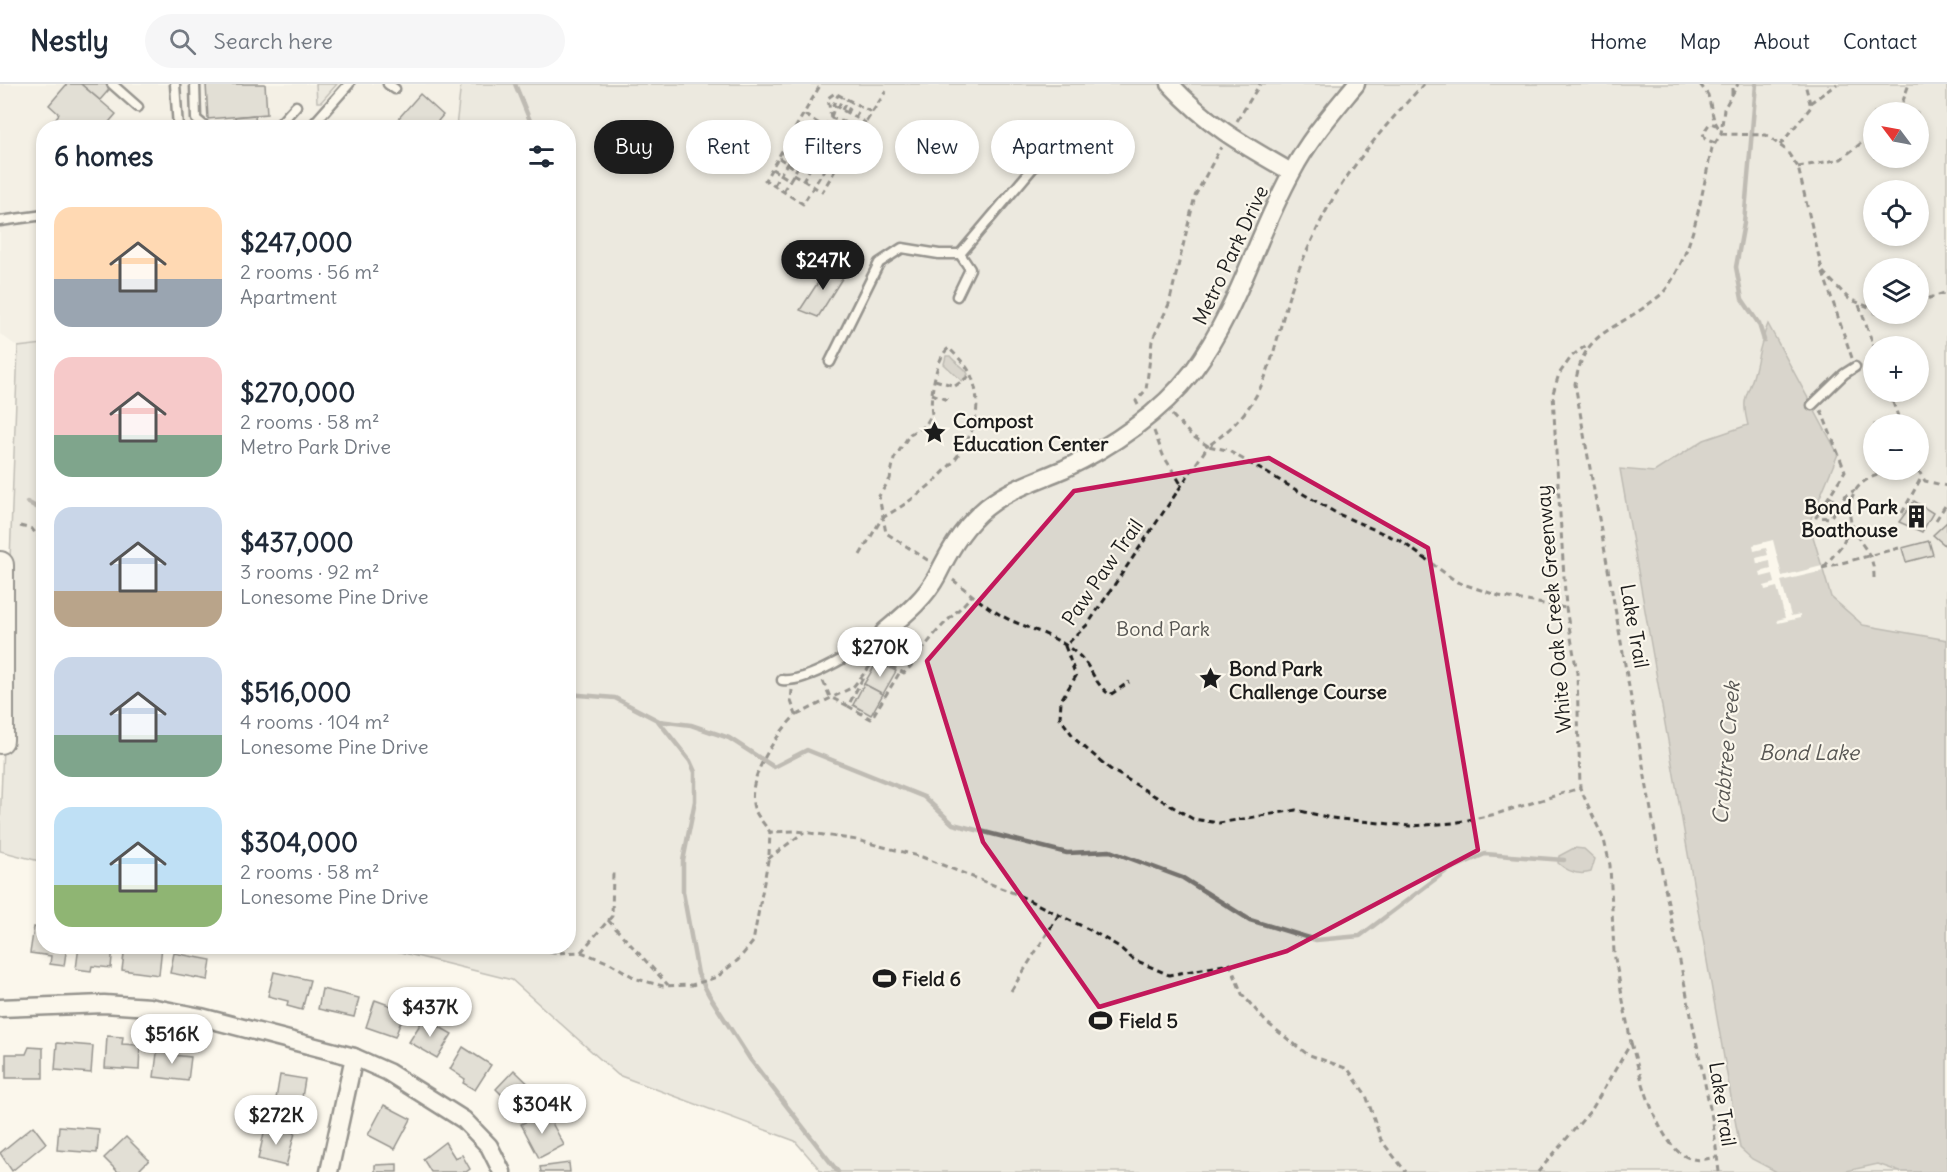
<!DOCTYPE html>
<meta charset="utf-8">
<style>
:root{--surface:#fff;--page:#f6f6f7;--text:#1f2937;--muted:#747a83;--line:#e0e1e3;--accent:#1c1c1c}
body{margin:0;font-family:Delius,sans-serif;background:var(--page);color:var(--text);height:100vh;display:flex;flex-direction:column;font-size:22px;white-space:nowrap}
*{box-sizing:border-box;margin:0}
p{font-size:20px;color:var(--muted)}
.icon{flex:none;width:33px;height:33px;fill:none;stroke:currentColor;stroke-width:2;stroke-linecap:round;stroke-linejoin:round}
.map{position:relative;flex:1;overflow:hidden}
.details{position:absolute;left:36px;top:36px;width:540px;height:834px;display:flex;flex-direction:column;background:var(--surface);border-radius:24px;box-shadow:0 3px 9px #0003}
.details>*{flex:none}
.banner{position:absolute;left:594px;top:36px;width:570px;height:54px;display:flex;gap:12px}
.needle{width:39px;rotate:302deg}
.tools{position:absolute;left:1863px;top:18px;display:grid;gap:12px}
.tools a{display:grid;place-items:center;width:66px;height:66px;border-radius:50%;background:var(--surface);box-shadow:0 3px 9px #0003;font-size:30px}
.price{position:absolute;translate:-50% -51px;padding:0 14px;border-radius:21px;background:#fff;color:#222;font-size:20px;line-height:39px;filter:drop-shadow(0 2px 3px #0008)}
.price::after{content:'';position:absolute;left:50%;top:36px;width:18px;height:14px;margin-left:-9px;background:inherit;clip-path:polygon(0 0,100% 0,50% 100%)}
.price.active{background:var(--accent);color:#fff}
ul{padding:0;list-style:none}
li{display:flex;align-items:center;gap:18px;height:150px;padding:0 18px}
li span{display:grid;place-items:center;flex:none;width:168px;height:120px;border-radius:18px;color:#555}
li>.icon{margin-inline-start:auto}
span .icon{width:72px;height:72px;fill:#fffc;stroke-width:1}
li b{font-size:26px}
h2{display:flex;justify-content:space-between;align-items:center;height:72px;padding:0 18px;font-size:26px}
.chip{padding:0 21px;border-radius:27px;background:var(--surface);box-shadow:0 3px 9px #0003;font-size:21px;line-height:54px}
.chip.active{background:var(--accent);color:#fff}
header{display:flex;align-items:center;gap:36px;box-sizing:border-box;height:84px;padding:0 30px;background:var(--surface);border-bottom:2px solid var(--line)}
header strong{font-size:28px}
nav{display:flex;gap:33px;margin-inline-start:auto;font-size:21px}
.search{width:420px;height:54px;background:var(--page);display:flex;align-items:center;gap:15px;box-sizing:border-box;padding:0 21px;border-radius:33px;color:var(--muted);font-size:22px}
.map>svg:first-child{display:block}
.built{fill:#eae6dc}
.green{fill:#dad7ce;stroke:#7b7a75;stroke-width:1.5;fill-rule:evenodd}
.water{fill:#afaca5;stroke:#74726e;stroke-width:1.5}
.pier{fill:#fbf7ec}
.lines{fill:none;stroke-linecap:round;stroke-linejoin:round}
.stream{stroke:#74726e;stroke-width:4.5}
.building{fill:#c3c0b8;stroke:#1c1c1c;stroke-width:1.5}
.service-casing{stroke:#1c1c1c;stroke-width:13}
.minor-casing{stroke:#1c1c1c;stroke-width:21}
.primary-casing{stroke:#1c1c1c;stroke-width:30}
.path{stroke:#1c1c1c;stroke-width:3;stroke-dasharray:6 4.5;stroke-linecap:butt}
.service{stroke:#fbf7ec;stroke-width:8}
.minor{stroke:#fbf7ec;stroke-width:16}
.primary{stroke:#fbf7ec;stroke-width:26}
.marked{fill:none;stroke:#c2185b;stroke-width:4.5;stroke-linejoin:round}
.labels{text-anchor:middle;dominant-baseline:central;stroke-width:4.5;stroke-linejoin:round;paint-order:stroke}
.street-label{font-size:20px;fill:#1c1c1c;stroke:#fbf7ec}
.poi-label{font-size:20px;font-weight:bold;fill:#1c1c1c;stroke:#fbf7ec;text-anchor:start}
.park-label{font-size:20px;fill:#555451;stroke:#fbf7ec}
.water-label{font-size:21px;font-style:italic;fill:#575653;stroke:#fbf7ec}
</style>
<header>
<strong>Nestly</strong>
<div class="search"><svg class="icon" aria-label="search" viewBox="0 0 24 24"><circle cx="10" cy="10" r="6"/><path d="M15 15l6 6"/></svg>Search here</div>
<nav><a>Home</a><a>Map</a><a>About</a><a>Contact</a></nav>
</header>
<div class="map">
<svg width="1947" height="1088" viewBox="0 0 1947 1088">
<rect width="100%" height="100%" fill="#fbf7ec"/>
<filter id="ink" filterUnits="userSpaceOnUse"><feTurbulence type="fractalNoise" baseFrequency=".0167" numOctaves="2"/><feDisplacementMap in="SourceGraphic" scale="12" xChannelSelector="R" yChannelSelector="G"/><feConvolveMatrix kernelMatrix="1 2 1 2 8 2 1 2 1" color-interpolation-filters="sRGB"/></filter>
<g filter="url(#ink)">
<polygon class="built" points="0,0 461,0 456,43 44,44 43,260 18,263 0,250"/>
<g class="green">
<polygon points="316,0 337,0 321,18 317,18"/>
<path d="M461,0h1486v1088h-1125l-27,-31 -177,-66 -106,-95 -132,-33 188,-1v-818l-112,-1zM1874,28h44v46h-44zM1874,106h44v46h-44zM1874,184h44v46h-44zM1874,262h44v46h-44zM1874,340h44v46h-44z"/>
<polygon points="43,260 43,778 0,767 0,741 18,263"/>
</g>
<g class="water">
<path d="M1768,240l70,130 -29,69 22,74 32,28 84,15v532h-47l-22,-8 -36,8h-65l-25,-13 -12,-11 -120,-679 34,3 50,-32 44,-15c-8,-31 1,-29 7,-55 4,-17 6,-29 13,-46z"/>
<path d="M946,272h4c5,7 15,11 18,18l-6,7 -18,-17z"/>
<path d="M1574,764l10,1 11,10 -4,13c-13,4 -23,0 -33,-9l1,-7z"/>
</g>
<polygon class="pier" points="1773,456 1782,492 1822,482 1823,487 1781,497 1791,532 1800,530 1800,534 1778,539 1777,536 1785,534 1777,503 1765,506 1764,502 1775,499 1773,490 1761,493 1760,488 1771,485 1770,477 1757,480 1756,474 1768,471 1766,464 1754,467 1753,461"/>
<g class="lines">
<g class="stream">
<polyline points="515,0 533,44"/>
<polyline points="1756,0 1744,139 1736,183 1742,215 1759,240 1764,256"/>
<polyline points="27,418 44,427"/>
<polyline points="568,610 615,614 659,637 691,641 729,654 774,683 807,666 924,713 953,740 1067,769 1110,767 1183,794 1250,836 1316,856 1360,852 1446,787 1485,770 1564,776"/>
<polyline points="659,638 690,677 695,688 695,717 683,777 683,808 698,890 709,911 750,975 838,1088"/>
</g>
</g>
<g class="building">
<polygon points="67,0 81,0 116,30 104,44 57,44 52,39 59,30 49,21"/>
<polygon points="81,0 114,0 100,16"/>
<polygon points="206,0 265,0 267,30 208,35"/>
<polygon points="420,10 443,31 438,37 443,44 390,44"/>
<polygon points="255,31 256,44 236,44 235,33"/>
<polygon points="830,180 846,188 818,233 800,226"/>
<polygon points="1914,417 1933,429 1922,448 1899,438"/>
<polygon points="1947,438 1947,463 1933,451"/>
<polygon points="1929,457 1933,471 1906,478 1902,464"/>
<polygon points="877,578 896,587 883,610 864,600"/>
<polygon points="864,600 883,610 871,631 853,621"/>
<polygon points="34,843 44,845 44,862 67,862 64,882 50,880 51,872 30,869"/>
<polygon points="79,862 113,862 111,884 92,882 91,887 76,885"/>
<polygon points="125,862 162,862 159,891 122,886"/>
<polygon points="174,869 211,876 208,896 170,889"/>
<polygon points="274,888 310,896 302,926 287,922 288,917 268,912"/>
<polygon points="322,905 359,914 354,933 318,925"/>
<polygon points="375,916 405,927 395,953 366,943"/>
<polygon points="424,934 452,950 437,974 409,958"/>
<polygon points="107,952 123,953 122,960 140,961 139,986 105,984"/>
<polygon points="57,959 93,962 91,989 55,986"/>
<polygon points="158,961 174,963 173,971 191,973 188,997 154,993"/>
<polygon points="29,963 43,964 43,994 6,994 6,970 26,970"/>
<polygon points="463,963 491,981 475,1006 463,999 465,995 450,985"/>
<polygon points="514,986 541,1012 527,1026 523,1022 514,1031 503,1020 507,1016 496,1005"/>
<polygon points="280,991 305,995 298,1038 273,1033"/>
<polygon points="384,1021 411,1035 395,1065 368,1051"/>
<polygon points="546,1028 564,1061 539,1074 521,1040"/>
<polygon points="266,1041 295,1049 286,1082 258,1075"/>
<polygon points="33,1042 46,1059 12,1087 0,1069"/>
<polygon points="59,1042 99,1045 97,1069 57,1066"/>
<polygon points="126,1053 149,1076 137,1088 118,1088 104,1074"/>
<polygon points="445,1058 455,1074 462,1071 470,1085 466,1088 431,1088 423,1075"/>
<polygon points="569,1079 570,1088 541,1088 540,1083"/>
<polygon points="397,1080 397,1088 375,1088 375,1081"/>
</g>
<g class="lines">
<defs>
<g id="service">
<polyline points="112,0 138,23"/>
<polyline points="175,0 178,44"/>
<polyline points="195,0 196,35 207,44"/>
<polyline points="388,0 395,5"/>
<polyline points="276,44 296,22"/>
<polyline points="310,44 349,0"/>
<polyline points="0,137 44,131"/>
<polyline points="957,212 970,185 960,170"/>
<polyline points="830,278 879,179 902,164 939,170 960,170 1037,79"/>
<polyline points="1812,321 1844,290 1855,283"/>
<path d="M782,596c28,3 78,-32 102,-48"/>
</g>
<g id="minor">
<path d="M1170,0c39,42 72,60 121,88"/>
<path d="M884,548c19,-16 41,-33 53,-56 12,-24 23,-44 43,-63 25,-23 54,-31 84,-44 47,-22 97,-56 129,-98 45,-61 63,-134 99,-199 17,-33 41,-60 64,-88"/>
<polyline points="0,924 104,920 150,923 201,933 354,973 388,988 464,1036 489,1062 502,1088"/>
<polyline points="329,1088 354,973"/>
</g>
<polyline id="primary" points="0,481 0,656"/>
</defs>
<use href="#service" class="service-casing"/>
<use href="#minor" class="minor-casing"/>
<use href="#primary" class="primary-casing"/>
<g class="path">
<path d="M1424,0c-39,41 -82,91 -106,143 -11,24 -24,50 -31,76 -18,64 -21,102 -79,143l19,4 111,64 63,27 56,41 42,14 67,12"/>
<polyline points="1700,0 1708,11 1714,36 1721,48"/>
<polyline points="1732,10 1732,0"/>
<polyline points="1810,19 1837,0"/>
<polyline points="835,22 833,21 838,11"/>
<polyline points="838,24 843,13"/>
<polyline points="842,26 847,16"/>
<polyline points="1899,28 1909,0"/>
<polyline points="847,29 852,18"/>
<polyline points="805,31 850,59 842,75 834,70"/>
<polyline points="831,33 835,22 866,39"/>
<polyline points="855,33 861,23"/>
<polyline points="831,34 828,14 835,9 871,28"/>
<polyline points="1237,37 1260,0"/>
<polyline points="824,43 831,34 862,44 886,7"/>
<polyline points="797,45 835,68 803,120 765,96 821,0"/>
<polyline points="1721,50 1766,51 1786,66 1798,83 1822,186 1852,274"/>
<polyline points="789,57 807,68"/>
<polyline points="1715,59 1705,55 1703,49 1710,39 1716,41"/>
<polyline points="1780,61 1811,23 1805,0"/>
<polyline points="786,63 824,85"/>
<polyline points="779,74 796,85"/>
<polyline points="1798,83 1841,75 1874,49"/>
<polyline points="772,85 790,96 814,56"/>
<polyline points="793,90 803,96 824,62"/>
<polyline points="803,96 822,108 842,75"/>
<polyline points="774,101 805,50"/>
<polyline points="783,107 790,96"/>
<polyline points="1823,188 1849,215 1874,225"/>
<polyline points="1918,218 1947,208"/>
<polyline points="1859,221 1874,263"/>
<polyline points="1866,286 1874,288"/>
<polyline points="935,296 955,302 971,291"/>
<polyline points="1889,308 1901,340"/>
<polyline points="932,310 948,316"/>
<polyline points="1138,321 1136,317 1146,306 1152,257 1169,220 1195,112 1221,63"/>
<polyline points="1821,326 1845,387 1816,433 1830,434 1846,411 1855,406"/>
<polyline points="1172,331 1192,352 1208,362 1088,540 1065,562 1076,592 1061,616 1060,634 1076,656 1110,685 1193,735 1219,739 1296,726 1331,734 1410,742 1454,739 1496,730 1580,704"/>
<polyline points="1154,347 1163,371 1181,400"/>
<polyline points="1918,386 1925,397 1947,402"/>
<polyline points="1829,413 1840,420"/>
<polyline points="1902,429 1921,394"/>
<path d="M882,434c48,-27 117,-81 88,-145 -4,-9 -14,-17 -21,-25 -13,8 -20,52 -17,66l-7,12 -15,8 -16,25 -4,20 -11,17 7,37 43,28"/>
<polyline points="1936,436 1947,419"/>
<polyline points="20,442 32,445 44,459"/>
<polyline points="860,471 882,434"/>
<polyline points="1824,483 1842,461 1851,441"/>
<polyline points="1822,484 1899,464"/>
<path d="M1874,494c0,-25 -9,-26 -19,-46 -5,-11 -7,-21 -4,-32 9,-27 35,-27 59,-30"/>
<path d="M953,496c18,14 36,30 57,40 23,10 46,16 66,33 16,12 17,30 34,42l19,-13"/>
<polyline points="823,597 830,613 848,622 865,590"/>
<path d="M792,606l-1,11 5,14c-19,18 -51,65 -42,93 3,8 11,17 16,24l27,-1 60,9 65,17 94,37 76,37 26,15 15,13 36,16 61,-11 12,30 24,28 41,32 41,15 18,26 15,45 25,32"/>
<polyline points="848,622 871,635 900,588"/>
<path d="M797,631l56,-28 23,-28 28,14c11,-10 17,-22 26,-33 12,-16 29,-29 42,-45"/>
<polyline points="768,775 804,748"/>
<polyline points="608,836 668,901"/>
<polyline points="508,862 554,869 581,868 610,879 637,895 663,902 692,901 717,893 738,876 753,858 769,771 770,748"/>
<polyline points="581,868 612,832 613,789"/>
<polyline points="1011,907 1058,832"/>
<path d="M1631,959c9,29 27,110 62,116 7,2 16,-1 23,-2"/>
<polyline points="1538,1088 1592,1025 1631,959 1614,869 1610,781 1604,756 1580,704 1577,589 1566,524 1556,368 1553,309 1559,290 1572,272 1588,260"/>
<path d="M1719,1088l-6,-49 -49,-240 -89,-499c9,-49 30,-50 67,-75 9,-7 18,-12 25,-21 28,-41 34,-93 45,-140l9,-14 3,-25 14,-25"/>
</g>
<use href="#service" class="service"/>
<use href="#minor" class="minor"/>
<use href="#primary" class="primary"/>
</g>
</g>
<path d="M0 0H1947V1088H0ZM1269,374l159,90 50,302 -191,101 -188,56 -116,-165 -56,-181 147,-170z" fill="#fbf7ec" fill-opacity=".55" fill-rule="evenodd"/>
<path class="marked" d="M1269,374l159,90 50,302 -191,101 -188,56 -116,-165 -56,-181 147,-170z"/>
<defs>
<symbol id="sight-bare" viewBox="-9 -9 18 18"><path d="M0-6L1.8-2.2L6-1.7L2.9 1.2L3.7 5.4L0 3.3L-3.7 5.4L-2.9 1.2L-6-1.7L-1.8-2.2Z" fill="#1c1c1c" stroke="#fbf7ec" stroke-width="2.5" paint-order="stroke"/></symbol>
<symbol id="building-bare" viewBox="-9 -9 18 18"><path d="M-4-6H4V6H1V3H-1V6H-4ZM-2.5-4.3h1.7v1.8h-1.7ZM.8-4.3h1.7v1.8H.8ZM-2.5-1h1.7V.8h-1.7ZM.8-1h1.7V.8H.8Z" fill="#1c1c1c" stroke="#fbf7ec" stroke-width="2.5" paint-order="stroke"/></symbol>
<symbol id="stadium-bare" viewBox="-9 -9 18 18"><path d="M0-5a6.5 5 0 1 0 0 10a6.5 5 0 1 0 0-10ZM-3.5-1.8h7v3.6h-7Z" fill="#1c1c1c" stroke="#fbf7ec" stroke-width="2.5" paint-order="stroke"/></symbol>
</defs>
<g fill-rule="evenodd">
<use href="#sight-bare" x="918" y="332" width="33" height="33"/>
<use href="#building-bare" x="1900" y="416" width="33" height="33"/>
<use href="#sight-bare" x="1194" y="578" width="33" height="33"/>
<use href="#stadium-bare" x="868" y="878" width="33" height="33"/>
<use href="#stadium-bare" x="1084" y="920" width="33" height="33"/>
</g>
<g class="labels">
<g class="street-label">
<text transform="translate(1230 171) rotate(-65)">Metro Park Drive</text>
<text transform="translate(1102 488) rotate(-55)">Paw Paw Trail</text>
<text transform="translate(1553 525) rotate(-95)">White Oak Creek Greenway</text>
<text transform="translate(1635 542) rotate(80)">Lake Trail</text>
<text transform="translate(1723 1020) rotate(81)">Lake Trail</text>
</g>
<g class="poi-label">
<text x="953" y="336">Compost<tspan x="953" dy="23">Education Center</tspan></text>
<text x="1898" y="422" text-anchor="end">Bond Park<tspan x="1898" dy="23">Boathouse</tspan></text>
<text x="1229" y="584">Bond Park<tspan x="1229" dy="23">Challenge Course</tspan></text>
<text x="902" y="894">Field 6</text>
<text x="1119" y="936">Field 5</text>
</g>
<g class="park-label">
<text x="1163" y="544">Bond Park</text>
</g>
<g class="water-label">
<text x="1809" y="668">Bond Lake</text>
<text transform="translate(1726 669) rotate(-85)">Crabtree Creek</text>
</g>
</g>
</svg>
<div class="tools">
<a><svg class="needle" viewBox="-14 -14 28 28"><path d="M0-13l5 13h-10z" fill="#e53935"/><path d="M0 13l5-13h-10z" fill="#747a83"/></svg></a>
<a><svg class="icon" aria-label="locate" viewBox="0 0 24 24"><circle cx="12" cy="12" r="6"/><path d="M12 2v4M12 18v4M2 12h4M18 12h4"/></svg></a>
<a><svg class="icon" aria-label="layers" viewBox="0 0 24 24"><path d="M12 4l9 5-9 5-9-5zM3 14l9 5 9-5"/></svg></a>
<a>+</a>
<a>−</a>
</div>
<b class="price active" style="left:823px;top:207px">$247K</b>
<b class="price" style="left:880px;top:594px">$270K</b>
<b class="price" style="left:430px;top:954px">$437K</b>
<b class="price" style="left:172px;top:981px">$516K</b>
<b class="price" style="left:542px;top:1051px">$304K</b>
<b class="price" style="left:276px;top:1062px">$272K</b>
<div class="banner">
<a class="chip active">Buy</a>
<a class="chip">Rent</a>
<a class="chip">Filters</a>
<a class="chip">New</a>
<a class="chip">Apartment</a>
</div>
<section class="details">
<h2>6 homes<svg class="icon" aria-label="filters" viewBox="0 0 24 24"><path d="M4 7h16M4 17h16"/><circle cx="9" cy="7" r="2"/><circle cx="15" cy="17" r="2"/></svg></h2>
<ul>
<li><span style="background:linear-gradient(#ffd9b3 60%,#9aa5b1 0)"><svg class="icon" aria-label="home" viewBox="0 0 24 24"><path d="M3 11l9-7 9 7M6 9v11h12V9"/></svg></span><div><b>$247,000</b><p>2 rooms · 56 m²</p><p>Apartment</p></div></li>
<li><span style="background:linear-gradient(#f6c9c9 65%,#7fa58c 0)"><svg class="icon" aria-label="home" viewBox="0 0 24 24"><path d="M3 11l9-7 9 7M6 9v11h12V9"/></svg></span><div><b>$270,000</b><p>2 rooms · 58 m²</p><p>Metro Park Drive</p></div></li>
<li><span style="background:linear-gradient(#c9d6e8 70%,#b9a48a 0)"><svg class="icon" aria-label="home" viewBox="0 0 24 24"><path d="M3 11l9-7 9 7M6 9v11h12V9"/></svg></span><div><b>$437,000</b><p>3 rooms · 92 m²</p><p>Lonesome Pine Drive</p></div></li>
<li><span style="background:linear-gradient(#c9d6e8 65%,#7fa58c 0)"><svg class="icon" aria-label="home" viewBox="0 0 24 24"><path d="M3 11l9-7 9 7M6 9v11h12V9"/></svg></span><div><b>$516,000</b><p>4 rooms · 104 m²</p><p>Lonesome Pine Drive</p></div></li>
<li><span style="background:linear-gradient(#bfe0f5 65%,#8fb573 0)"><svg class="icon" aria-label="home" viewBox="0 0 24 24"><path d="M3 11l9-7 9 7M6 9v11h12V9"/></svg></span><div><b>$304,000</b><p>2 rooms · 58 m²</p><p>Lonesome Pine Drive</p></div></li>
</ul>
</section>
</div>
